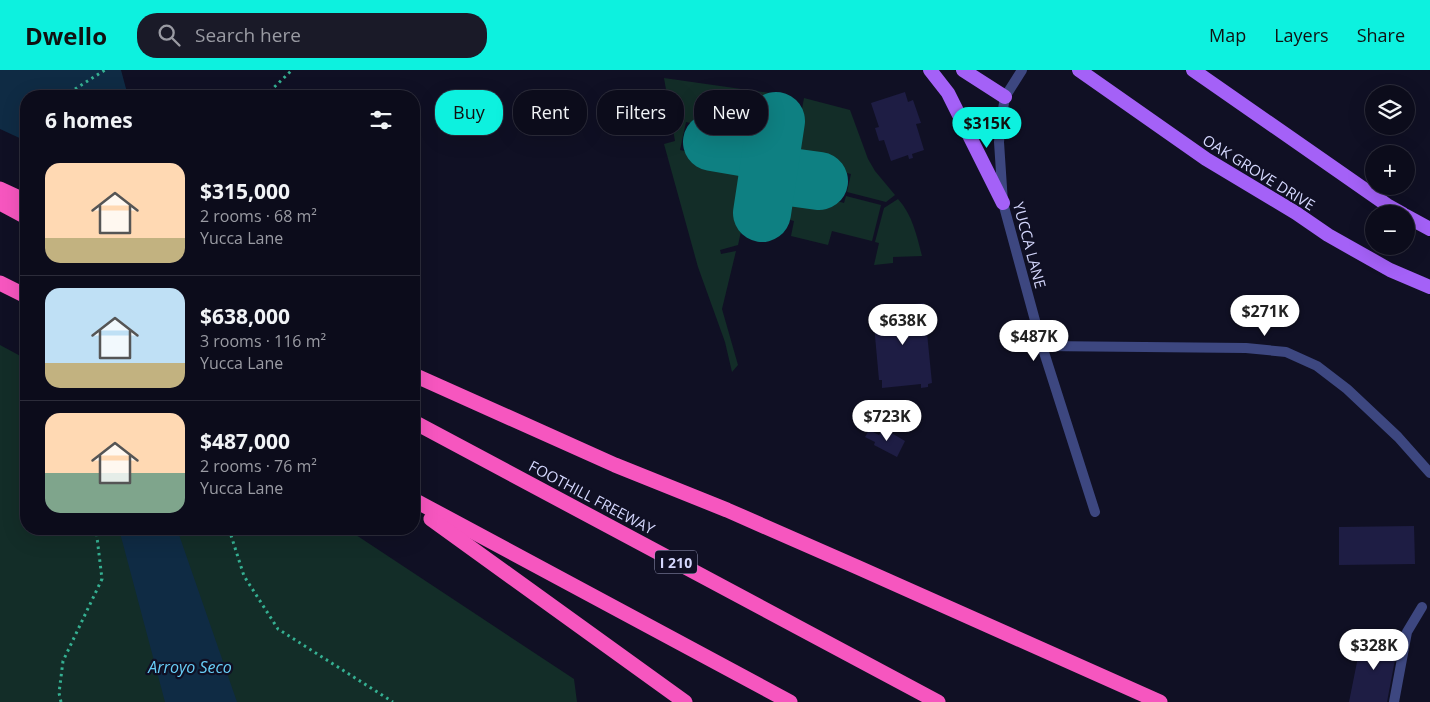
<!DOCTYPE html>
<meta charset="utf-8">
<style>
:root{--surface:#0c0c1b;--page:#1a1a28;--text:#f1f3f6;--muted:#9a9ba3;--line:#2c2c3a;--accent:#0df1df}
body{margin:0;font-family:"Open Sans",sans-serif;background:var(--page);color:var(--text);height:100vh;display:flex;flex-direction:column;font-size:19px;white-space:nowrap}
*{box-sizing:border-box;margin:0}
p{font-size:16px;color:var(--muted)}
.icon{flex:none;width:28px;height:28px;fill:none;stroke:currentColor;stroke-width:2;stroke-linecap:round;stroke-linejoin:round}
.map{position:relative;flex:1;overflow:hidden}
.details{position:absolute;left:20px;top:20px;width:400px;height:445px;display:flex;flex-direction:column;background:var(--surface);border-radius:20px;box-shadow:0 5px 20px #0002,0 0 0 1px var(--line)}
.details>*{flex:none}
.hud{position:absolute;left:435px;top:20px;width:475px;height:45px;display:flex;gap:10px}
.buttons{position:absolute;left:1365px;top:15px;display:grid;gap:10px}
.buttons a{display:grid;place-items:center;width:50px;height:50px;border-radius:50%;background:var(--surface);box-shadow:0 5px 20px #0002,0 0 0 1px var(--line);font-size:25px}
.price{position:absolute;translate:-50% -42px;padding:0 11px;border-radius:18px;background:#fff;color:#222;font-size:16px;line-height:32px;filter:drop-shadow(0 1px 2px #0008)}
.price::after{content:'';position:absolute;left:50%;top:30px;width:15px;height:11px;margin-left:-8px;background:inherit;clip-path:polygon(0 0,100% 0,50% 100%)}
.price.on{background:var(--accent);color:#111}
ul{padding:0;list-style:none}
li{display:flex;align-items:center;gap:15px;height:125px;padding:0 25px}
li+li{border-top:1px solid var(--line)}
li span{display:grid;place-items:center;flex:none;width:140px;height:100px;border-radius:15px;color:#555}
li>.icon{margin-inline-start:auto}
span .icon{width:60px;height:60px;fill:#fffc;stroke-width:1}
li b{font-size:21px}
h2{display:flex;justify-content:space-between;align-items:center;height:60px;padding:0 25px;font-size:21px}
.chip{padding:0 18px;border-radius:20px;background:var(--surface);box-shadow:0 5px 20px #0002,0 0 0 1px var(--line);font-size:18px;line-height:45px}
.chip.on{background:var(--accent);color:#111}
header{display:flex;align-items:center;gap:30px;box-sizing:border-box;height:70px;padding:0 25px;background:var(--accent);color:#111}
header strong{font-size:24px}
nav{display:flex;gap:28px;margin-inline-start:auto;font-size:18px}
.search{width:350px;height:45px;background:var(--page);display:flex;align-items:center;gap:12px;box-sizing:border-box;padding:0 18px;border-radius:20px;color:var(--muted);font-size:19px}
.map>svg:first-child{display:block}
.green{fill:#132d28}
.water{fill:#0f2b44}
.lines{fill:none;stroke-linecap:round;stroke-linejoin:round}
.taxiway{stroke:#0e8082;stroke-width:58}
.building{fill:#1e1d44}
.path{stroke:#35b092;stroke-width:3;stroke-dasharray:2.5 4;stroke-linecap:butt}
.service{stroke:#3d4780;stroke-width:10}
.minor{stroke:#3d4780;stroke-width:10}
.primary{stroke:#a461f7;stroke-width:14}
.motorway{stroke:#f656bf;stroke-width:15}
.labels{text-anchor:middle;dominant-baseline:central;stroke-width:4.5;stroke-linejoin:round;paint-order:stroke}
.shield{fill:#101024;stroke:#999bbc;stroke-width:1}
.shield-label{font-size:14px;font-weight:bold;fill:#d4d7fd}
.street-label{font-size:15px;fill:#d4d7fd;stroke:#101024}
.water-label{font-size:16px;font-style:italic;fill:#68cef7;stroke:#101024}
</style>
<header>
<strong>Dwello</strong>
<div class="search"><svg class="icon" aria-label="search" viewBox="0 0 24 24"><circle cx="10" cy="10" r="6"/><path d="M15 15l6 6"/></svg>Search here</div>
<nav><a>Map</a><a>Layers</a><a>Share</a></nav>
</header>
<div class="map">
<svg width="1430" height="632" viewBox="0 0 1430 632">
<rect width="100%" height="100%" fill="#101024"/>
<g class="green">
<polygon points="664,8 770,23 764,48 768,49 765,72 759,75 713,67 714,58 686,52 680,80 708,86 711,77 756,84 762,90 753,141 746,139 738,175 720,180 721,184 736,181 722,239 738,295 732,302 725,272 698,197 664,74 675,71"/>
<polygon points="804,28 850,40 868,89 875,101 895,125 886,132 847,122 851,104 823,97 820,106 783,101 778,95 784,53 799,56"/>
<polygon points="782,111 818,116 816,125 844,133 846,126 881,135 872,171 832,161 828,175 791,166 794,151 771,145 775,114"/>
<path d="M898,129c14,15 19,37 24,57l-29,1v6l-19,2 5,-22 -4,-1 9,-34z"/>
<polygon points="0,275 26,289 26,459 347,459 574,609 577,632 0,632"/>
</g>
<g class="water">
<polygon points="0,0 121,0 128,26 26,26 26,71 0,59"/>
<polygon points="119,459 177,459 237,632 165,632"/>
</g>
<g class="lines">
<g class="taxiway">
<polyline points="712,72 771,82"/>
<polyline points="768,104 819,111"/>
<polyline points="762,143 776,51"/>
</g>
</g>
<g class="building">
<polygon points="905,22 908,32 913,30 921,53 916,54 924,80 912,84 913,88 909,89 908,85 891,91 884,70 879,71 875,58 879,57 871,33"/>
<polygon points="924,233 932,313 928,314 928,317 921,318 921,314 882,318 882,310 879,310 874,255 877,255 875,238"/>
<polygon points="883,358 905,371 897,387 874,375 875,372 865,367 869,360 879,365"/>
<polygon points="1414,456 1415,494 1339,495 1339,457"/>
<polygon points="1362,567 1398,574 1387,632 1349,632"/>
</g>
<g class="lines">
<g class="path">
<polyline points="64,26 105,0"/>
<polyline points="265,26 292,0"/>
<path d="M26,112c-3,-20 -7,-37 0,-56"/>
<polyline points="229,459 244,506 278,559 393,632"/>
<polyline points="61,632 59,623 63,591 102,509 96,459"/>
</g>
<polyline class="service" points="1394,632 1407,562 1422,537"/>
<g class="minor">
<polyline points="1022,0 1005,27 1001,51 999,72 1003,133 1042,276 1095,442"/>
<polyline points="1042,276 1246,278 1286,282 1317,296 1347,319 1398,367 1430,403"/>
</g>
<g class="primary">
<polyline points="930,0 948,23 1003,133"/>
<polyline points="963,0 1005,27"/>
<polyline points="1079,0 1206,89 1296,143 1328,165 1390,200 1430,217"/>
<polyline points="1193,0 1387,135 1403,144"/>
<polyline points="1406,146 1430,159"/>
</g>
<g class="motorway">
<polyline points="0,119 26,131"/>
<polyline points="0,133 26,147"/>
<polyline points="0,213 26,226"/>
<polyline points="414,305 615,395 727,440 857,497 1160,632"/>
<polyline points="414,352 938,632"/>
<polyline points="414,430 790,632"/>
<polyline points="431,449 685,632"/>
</g>
</g>
<g class="labels">
<rect class="shield" x="655" y="480.5" width="42" height="23" rx="4"/>
<g class="shield-label">
<text x="676" y="492">I 210</text>
</g>
<g class="street-label">
<text transform="translate(1259 102) rotate(32)">OAK GROVE DRIVE</text>
<text transform="translate(1030 175) rotate(75)">YUCCA LANE</text>
<text transform="translate(592 427) rotate(28)">FOOTHILL FREEWAY</text>
</g>
<g class="water-label">
<text x="190" y="597">Arroyo Seco</text>
</g>
</g>
</svg>
<div class="buttons">
<a><svg class="icon" aria-label="layers" viewBox="0 0 24 24"><path d="M12 4l9 5-9 5-9-5zM3 14l9 5 9-5"/></svg></a>
<a>+</a>
<a>−</a>
</div>
<b class="price on" style="left:987px;top:79px">$315K</b>
<b class="price" style="left:1265px;top:267px">$271K</b>
<b class="price" style="left:903px;top:276px">$638K</b>
<b class="price" style="left:1034px;top:292px">$487K</b>
<b class="price" style="left:887px;top:372px">$723K</b>
<b class="price" style="left:1374px;top:601px">$328K</b>
<div class="hud">
<a class="chip on">Buy</a>
<a class="chip">Rent</a>
<a class="chip">Filters</a>
<a class="chip">New</a>
</div>
<section class="details">
<h2>6 homes<svg class="icon" aria-label="filters" viewBox="0 0 24 24"><path d="M4 7h16M4 17h16"/><circle cx="9" cy="7" r="2"/><circle cx="15" cy="17" r="2"/></svg></h2>
<ul>
<li><span style="background:linear-gradient(#ffd9b3 75%,#c2b280 0)"><svg class="icon" aria-label="home" viewBox="0 0 24 24"><path d="M3 11l9-7 9 7M6 9v11h12V9"/></svg></span><div><b>$315,000</b><p>2 rooms · 68 m²</p><p>Yucca Lane</p></div></li>
<li><span style="background:linear-gradient(#bfe0f5 75%,#c2b280 0)"><svg class="icon" aria-label="home" viewBox="0 0 24 24"><path d="M3 11l9-7 9 7M6 9v11h12V9"/></svg></span><div><b>$638,000</b><p>3 rooms · 116 m²</p><p>Yucca Lane</p></div></li>
<li><span style="background:linear-gradient(#ffd9b3 60%,#7fa58c 0)"><svg class="icon" aria-label="home" viewBox="0 0 24 24"><path d="M3 11l9-7 9 7M6 9v11h12V9"/></svg></span><div><b>$487,000</b><p>2 rooms · 76 m²</p><p>Yucca Lane</p></div></li>
</ul>
</section>
</div>
